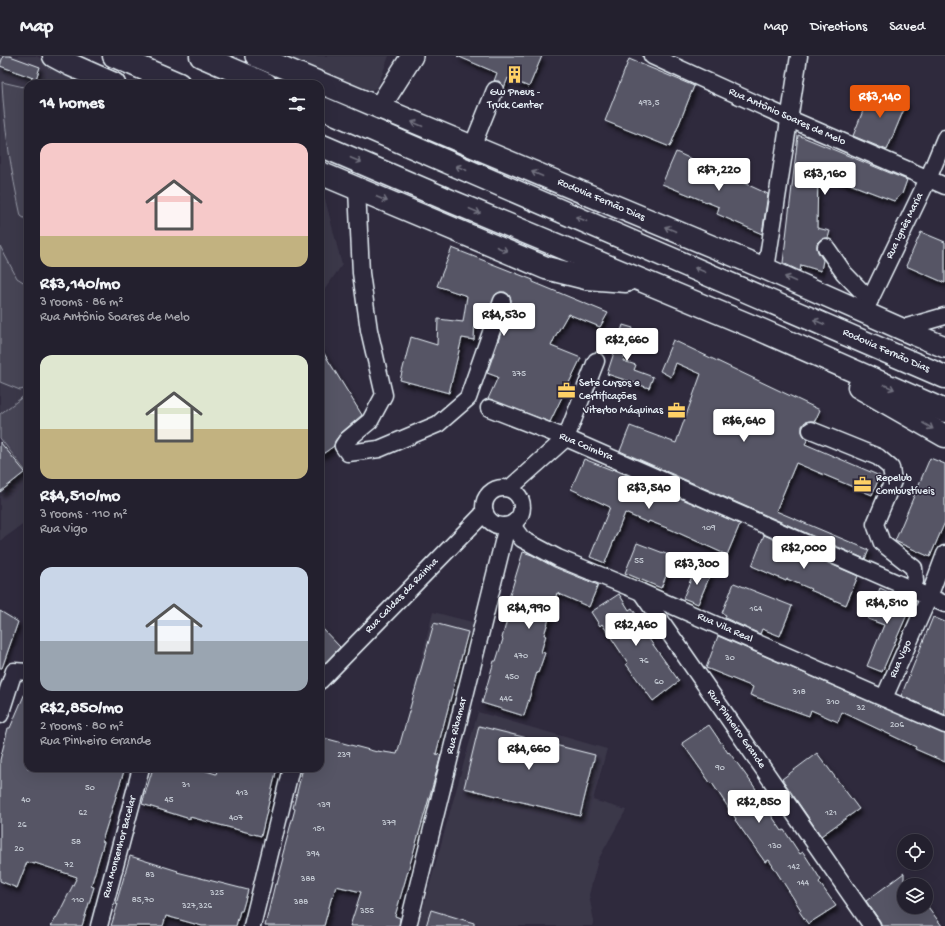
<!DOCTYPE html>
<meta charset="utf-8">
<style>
:root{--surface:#23202e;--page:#2b2836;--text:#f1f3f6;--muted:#a3a3aa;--line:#403e4a;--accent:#ea580c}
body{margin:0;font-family:"Gochi Hand",sans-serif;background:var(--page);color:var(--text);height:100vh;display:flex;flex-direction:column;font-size:15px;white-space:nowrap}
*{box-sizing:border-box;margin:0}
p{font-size:13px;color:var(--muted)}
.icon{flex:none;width:22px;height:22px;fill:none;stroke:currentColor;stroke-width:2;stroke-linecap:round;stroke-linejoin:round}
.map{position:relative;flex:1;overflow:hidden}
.side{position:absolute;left:24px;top:24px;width:300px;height:692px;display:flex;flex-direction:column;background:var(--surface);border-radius:12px;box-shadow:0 4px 16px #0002,0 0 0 1px var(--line)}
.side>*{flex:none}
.buttons{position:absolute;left:897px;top:778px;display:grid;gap:8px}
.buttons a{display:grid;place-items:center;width:36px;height:36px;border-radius:50%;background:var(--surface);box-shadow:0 4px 16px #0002,0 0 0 1px var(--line);font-size:20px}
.price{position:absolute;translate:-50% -34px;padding:0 9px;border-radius:4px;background:#fff;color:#222;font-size:13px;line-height:26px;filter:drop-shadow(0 1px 2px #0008)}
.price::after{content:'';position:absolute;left:50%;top:24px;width:12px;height:9px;margin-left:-6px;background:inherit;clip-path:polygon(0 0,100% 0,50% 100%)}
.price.active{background:var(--accent);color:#fff}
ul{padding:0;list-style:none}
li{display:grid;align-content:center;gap:8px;height:212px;padding:0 16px}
li span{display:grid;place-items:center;height:124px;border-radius:12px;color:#555}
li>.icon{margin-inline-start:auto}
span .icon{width:72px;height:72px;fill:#fffc;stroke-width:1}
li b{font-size:17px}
h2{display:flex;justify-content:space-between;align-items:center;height:48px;padding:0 16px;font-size:17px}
header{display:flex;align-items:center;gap:24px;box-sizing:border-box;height:56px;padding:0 20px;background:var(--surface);border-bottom:1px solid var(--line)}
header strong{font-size:19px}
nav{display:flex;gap:22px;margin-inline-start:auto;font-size:14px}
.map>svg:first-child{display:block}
.built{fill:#3b3749}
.green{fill:#464455;stroke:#979aa6}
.building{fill:#575565;stroke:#e8f1f8;filter:url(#shadow)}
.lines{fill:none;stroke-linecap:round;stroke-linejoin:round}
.minor-casing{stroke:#e8f1f8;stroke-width:19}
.major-casing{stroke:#e8f1f8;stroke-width:24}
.highway-casing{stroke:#e8f1f8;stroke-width:25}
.minor{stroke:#2f2a3d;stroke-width:16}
.major{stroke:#2f2a3d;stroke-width:21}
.highway{stroke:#2f2a3d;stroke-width:22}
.oneway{stroke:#70707e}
.labels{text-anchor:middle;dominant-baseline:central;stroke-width:3;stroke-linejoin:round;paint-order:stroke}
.number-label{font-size:9px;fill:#c4cad3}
.poi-label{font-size:11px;fill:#e8f1f8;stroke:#2f2a3d;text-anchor:start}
.street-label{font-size:11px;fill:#e8f1f8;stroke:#2f2a3d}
</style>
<header>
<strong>Map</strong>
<nav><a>Map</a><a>Directions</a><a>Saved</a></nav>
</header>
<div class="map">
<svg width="945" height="870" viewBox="0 0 945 870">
<defs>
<filter id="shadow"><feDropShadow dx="2.5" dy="4.5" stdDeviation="2" flood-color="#0009"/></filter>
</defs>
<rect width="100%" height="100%" fill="#2f2a3d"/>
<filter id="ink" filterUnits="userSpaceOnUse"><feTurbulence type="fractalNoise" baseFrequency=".025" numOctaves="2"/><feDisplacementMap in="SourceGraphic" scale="8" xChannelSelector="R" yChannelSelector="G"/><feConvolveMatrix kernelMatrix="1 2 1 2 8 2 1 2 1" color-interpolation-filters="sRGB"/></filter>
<g filter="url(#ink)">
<g class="built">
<polygon points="0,0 36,0 100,28 28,28 28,465 0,485"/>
<polygon points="283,0 389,0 377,32 365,36"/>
<polygon points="320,123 342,209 320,240"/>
<polygon points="433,556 484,569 442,699 402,681"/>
<polygon points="478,656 607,693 593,744 626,754 598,804 589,839 594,865 592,870 418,870"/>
</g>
<g class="green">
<path d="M2,26l26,6v133l-7,-5c-10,-45 -17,-89 -19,-134z"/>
<polygon points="0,190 17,222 28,229 28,332 20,334 0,326"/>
<polygon points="28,337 28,418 0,382 0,358"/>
</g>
<g class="building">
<polygon points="3,0 10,0 40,11 36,23 0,10"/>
<polygon points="457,0 542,0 529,31 508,22 504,32 499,25 494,25 497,17"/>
<polygon points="629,3 694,30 670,91 605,65"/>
<polygon points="872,32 907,46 887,94 853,80"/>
<polygon points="798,79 907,124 902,138 894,145 818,116 817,172 830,175 828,182 821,183 817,187 817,192 818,196 823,204 821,215 801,209 800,215 783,207"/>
<polygon points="676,96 768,138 762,178 717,158 719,151 662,128"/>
<polygon points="921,176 945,186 945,227 906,210"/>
<polygon points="452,192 533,224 533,226 608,257 600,271 568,258 556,279 551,290 581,302 550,366 488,343 498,321 487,317 511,248 511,244 509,239 505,236 500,236 496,238 485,264 475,263 474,284 462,282 449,337 400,324 411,281 437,289 438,263 463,266 467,240 437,230"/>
<polygon points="623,269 633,272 623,305 636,309 634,314 653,321 649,332 607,318"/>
<polygon points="673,284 820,354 815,365 809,365 805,366 802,370 802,376 804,380 808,383 805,388 880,420 872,439 796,407 776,455 869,494 865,503 620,395 630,370 676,387 701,318 676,307 671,321 660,315"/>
<polygon points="320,291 362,359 341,377 335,385 334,390 320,400"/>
<polygon points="0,386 25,416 0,436"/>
<polygon points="930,402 945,408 945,466 930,501 895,485"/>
<polygon points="584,403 612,414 613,413 740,468 727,499 672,474 649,465 648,467 625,457 605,507 590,501 610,451 571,433"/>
<polygon points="764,479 858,520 846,549 810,534 811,533 787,523 786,525 752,510"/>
<polygon points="637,487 674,501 661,532 625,517"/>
<polygon points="523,496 532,499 554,511 598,529 589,551 557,537 544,579 546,579 541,596 545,597 538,617 537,616 524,660 482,647 494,605 496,605 503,583 502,582 507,564 503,562"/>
<polygon points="696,511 711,517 698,548 683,542"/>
<polygon points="734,527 792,550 780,580 762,573 760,578 725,562 726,559 722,557"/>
<polygon points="880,532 912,547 882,616 867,610 884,569 868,563"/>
<polygon points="619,538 629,554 632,552 651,582 649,583 679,625 653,645 626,608 628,607 602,568 600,570 591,556"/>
<polygon points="0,555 18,566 2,612 0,612"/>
<polygon points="933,561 945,566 945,659 901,640"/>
<polygon points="434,567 468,576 436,698 441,699 434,725 395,860 400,862 399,870 350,870 361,836 336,830 333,841 332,840 324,870 265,870 275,828 277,828 284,802 282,801 295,753 293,752 303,712 320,712 320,681 377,696 377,695 397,698"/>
<polygon points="320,570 340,591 325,607 320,602"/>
<polygon points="718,580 945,678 945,706 915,693 916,691 842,656 838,666 811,654 809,660 750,639 753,631 706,612"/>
<polygon points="28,630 28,712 125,712 102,785 104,786 91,830 94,831 82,870 51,870 58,859 77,821 35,807 35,808 27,806 17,832 0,825 0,704 8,672 10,672"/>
<polygon points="709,669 728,697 729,696 756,733 754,734 782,775 784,774 800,798 803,796 821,824 819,826 836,850 808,868 799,855 801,854 769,804 765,806 735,764 736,763 712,727 711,728 682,687"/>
<polygon points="479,670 595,699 580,760 464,732"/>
<polygon points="817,697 859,753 821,780 782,723"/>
<polygon points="153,712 197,712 216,718 218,712 277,712 261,780 190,761 190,763 142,748"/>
<polygon points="130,800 178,815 177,816 248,834 242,855 240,855 236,870 202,870 166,860 163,870 111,870 118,848 116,848"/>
<polygon points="904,817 904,851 926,851 926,848 942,870 881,870 880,865 866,845"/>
<polygon points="431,854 474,867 474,870 426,870"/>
</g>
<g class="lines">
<defs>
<g id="minor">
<polyline points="652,0 790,63 945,130"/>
<polyline points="472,91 495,34"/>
<polyline points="357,133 361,217 369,274 384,339 370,365 347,384 343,390 348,397 379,393 438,368 468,342 502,245"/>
<polyline points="826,191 844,217 870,244"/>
<polyline points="766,213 799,0"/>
<polyline points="864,256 928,123 945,82"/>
<polyline points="900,273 945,260"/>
<polyline points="489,352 566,382 945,548"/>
<polyline points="811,374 878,401 891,412 893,425 875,468 882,487 914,512 915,525 912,534"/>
<circle cx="503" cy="451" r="19"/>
<polyline points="510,432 566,382 596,305"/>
<polyline points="515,466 514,472 522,483 558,502 641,536 945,669"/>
<polyline points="641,536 872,870"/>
<polyline points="320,625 485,456"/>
<polyline points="884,642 929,541 945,498"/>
<polyline points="0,659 14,615 28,616"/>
<polyline points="99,870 141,712"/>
<polyline points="252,870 291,712"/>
<polyline points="408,870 507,470"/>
</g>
<g id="major">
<polyline points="256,0 766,213 913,278 945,291"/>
<polyline points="379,52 412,0"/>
</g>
<g id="highway">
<polyline points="54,0 71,9 114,28"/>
<polyline points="114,0 179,28"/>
<polyline points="201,0 266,28"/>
<polyline points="320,51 945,321"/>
<polyline points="320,89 453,146 761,274 945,355"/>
<polyline points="320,117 546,212 586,222 626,225"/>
<polyline points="859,331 945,380"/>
</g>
</defs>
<use href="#minor" class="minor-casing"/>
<use href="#major" class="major-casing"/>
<use href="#highway" class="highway-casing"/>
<use href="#minor" class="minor"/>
<use href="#major" class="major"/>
<use href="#highway" class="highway"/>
</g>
<defs><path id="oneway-shaft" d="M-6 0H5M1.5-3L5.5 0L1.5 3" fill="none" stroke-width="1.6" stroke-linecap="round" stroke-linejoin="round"/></defs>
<g class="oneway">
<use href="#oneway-shaft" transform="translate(417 68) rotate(-157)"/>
<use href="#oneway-shaft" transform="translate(356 104) rotate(23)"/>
<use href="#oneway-shaft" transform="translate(461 112) rotate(-157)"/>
<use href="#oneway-shaft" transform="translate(537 118) rotate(-157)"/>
<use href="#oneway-shaft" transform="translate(382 143) rotate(23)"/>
<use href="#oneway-shaft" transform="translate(475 155) rotate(23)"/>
<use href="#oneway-shaft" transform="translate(581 163) rotate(-157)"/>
<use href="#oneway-shaft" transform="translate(670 173) rotate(-157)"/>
<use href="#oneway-shaft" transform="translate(502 193) rotate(23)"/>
<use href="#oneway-shaft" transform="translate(700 214) rotate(-157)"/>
<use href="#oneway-shaft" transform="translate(790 223) rotate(-156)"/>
<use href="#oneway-shaft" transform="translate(819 266) rotate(-156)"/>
<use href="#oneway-shaft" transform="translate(889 331) rotate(24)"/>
<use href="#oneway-shaft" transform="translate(928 370) rotate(30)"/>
</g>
</g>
<defs>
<symbol id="building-bare" viewBox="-9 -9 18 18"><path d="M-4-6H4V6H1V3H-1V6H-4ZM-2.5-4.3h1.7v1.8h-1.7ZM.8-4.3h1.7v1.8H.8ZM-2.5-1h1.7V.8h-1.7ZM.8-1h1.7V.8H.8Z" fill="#ffd166" stroke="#2f2a3d" stroke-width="2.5" paint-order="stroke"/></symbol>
<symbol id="office-bare" viewBox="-9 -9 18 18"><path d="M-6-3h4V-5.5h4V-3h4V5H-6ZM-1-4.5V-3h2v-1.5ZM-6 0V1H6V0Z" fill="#ffd166" stroke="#2f2a3d" stroke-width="2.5" paint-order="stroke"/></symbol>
</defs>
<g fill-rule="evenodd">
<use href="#building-bare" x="502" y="6" width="25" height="25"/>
<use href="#office-bare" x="554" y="322" width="25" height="25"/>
<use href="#office-bare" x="664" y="342" width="25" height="25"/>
<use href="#office-bare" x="850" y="416" width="25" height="25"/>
</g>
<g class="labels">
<g class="number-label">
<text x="649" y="47">493,5</text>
<text x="519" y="318">375</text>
<text x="709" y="472">109</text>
<text x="639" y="505">55</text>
<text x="756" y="553">164</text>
<text x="521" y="600">470</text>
<text x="730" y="602">30</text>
<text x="644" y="605">76</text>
<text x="512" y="621">450</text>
<text x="659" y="626">60</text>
<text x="799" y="636">318</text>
<text x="506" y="643">446</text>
<text x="833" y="646">310</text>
<text x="861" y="652">32</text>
<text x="897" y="669">206</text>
<text x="344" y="699">239</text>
<text x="720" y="712">90</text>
<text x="186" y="729">31</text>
<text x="90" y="732">50</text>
<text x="242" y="737">413</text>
<text x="26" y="744">40</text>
<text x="169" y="744">45</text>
<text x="324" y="749">139</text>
<text x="83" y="757">62</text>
<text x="831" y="757">121</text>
<text x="236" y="762">407</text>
<text x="389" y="767">379</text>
<text x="22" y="769">26</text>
<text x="319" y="773">151</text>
<text x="76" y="786">58</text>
<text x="775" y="790">130</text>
<text x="19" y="793">20</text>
<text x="313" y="798">394</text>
<text x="69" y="809">72</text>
<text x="794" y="811">142</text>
<text x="150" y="819">83</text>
<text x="308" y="823">388</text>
<text x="803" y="827">144</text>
<text x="217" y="837">325</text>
<text x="78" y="844">110</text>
<text x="143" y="844">85,70</text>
<text x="301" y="846">388</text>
<text x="197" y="850">327,326</text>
<text x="367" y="855">355</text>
</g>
<g class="poi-label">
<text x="515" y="37" text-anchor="middle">Gw Pneus -<tspan x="515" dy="13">Truck Center</tspan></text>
<text x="579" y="328">Sete Cursos e<tspan x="579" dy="13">Certificações</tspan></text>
<text x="663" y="355" text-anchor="end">Viterbo Máquinas</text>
<text x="876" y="423">Repelub<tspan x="876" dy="13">Combustíveis</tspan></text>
</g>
<g class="street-label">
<text transform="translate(787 61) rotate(24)">Rua Antônio Soares de Melo</text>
<text transform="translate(601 144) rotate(23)">Rodovia Fernão Dias</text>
<text transform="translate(905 170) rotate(-64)">Rua Ignês Maria</text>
<text transform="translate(886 295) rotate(24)">Rodovia Fernão Dias</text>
<text transform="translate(586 391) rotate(23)">Rua Coimbra</text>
<text transform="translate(402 540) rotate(-46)">Rua Caldas da Rainha</text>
<text transform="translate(725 572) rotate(24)">Rua Vila Real</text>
<text transform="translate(901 603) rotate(-66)">Rua Vigo</text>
<text transform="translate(457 670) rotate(-76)">Rua Ribamar</text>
<text transform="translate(736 673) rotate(55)">Rua Pinheiro Grande</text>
<text transform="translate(120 791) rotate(-75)">Rua Monsenhor Bacelar</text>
</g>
</g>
</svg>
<div class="buttons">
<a><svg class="icon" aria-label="locate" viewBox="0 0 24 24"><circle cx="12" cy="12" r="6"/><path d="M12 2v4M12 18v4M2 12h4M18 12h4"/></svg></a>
<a><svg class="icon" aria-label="layers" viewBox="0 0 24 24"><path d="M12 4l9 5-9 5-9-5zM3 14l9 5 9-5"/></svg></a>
</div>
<b class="price active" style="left:880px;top:63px">R$3,140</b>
<b class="price" style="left:719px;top:136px">R$7,220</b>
<b class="price" style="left:825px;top:140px">R$3,160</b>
<b class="price" style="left:504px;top:281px">R$4,530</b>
<b class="price" style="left:627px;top:306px">R$2,660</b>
<b class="price" style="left:744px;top:387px">R$6,640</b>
<b class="price" style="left:649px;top:454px">R$3,540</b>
<b class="price" style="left:804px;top:514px">R$2,000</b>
<b class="price" style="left:697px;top:530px">R$3,300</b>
<b class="price" style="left:887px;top:569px">R$4,510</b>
<b class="price" style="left:529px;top:574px">R$4,990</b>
<b class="price" style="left:636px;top:591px">R$2,460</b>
<b class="price" style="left:529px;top:715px">R$4,660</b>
<b class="price" style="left:759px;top:768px">R$2,850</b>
<section class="side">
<h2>14 homes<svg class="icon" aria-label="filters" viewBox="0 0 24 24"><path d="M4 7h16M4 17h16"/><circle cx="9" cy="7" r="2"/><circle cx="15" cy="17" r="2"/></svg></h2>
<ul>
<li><span style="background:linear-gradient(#f6c9c9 75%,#c2b280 0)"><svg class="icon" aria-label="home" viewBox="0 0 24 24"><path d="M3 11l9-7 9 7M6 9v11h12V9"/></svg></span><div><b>R$3,140/mo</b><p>3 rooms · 86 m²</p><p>Rua Antônio Soares de Melo</p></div></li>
<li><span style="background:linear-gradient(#dfe7d0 60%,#c2b280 0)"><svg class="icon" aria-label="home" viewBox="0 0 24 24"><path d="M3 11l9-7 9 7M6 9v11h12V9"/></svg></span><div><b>R$4,510/mo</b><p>3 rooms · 110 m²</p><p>Rua Vigo</p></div></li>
<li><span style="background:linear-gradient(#c9d6e8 60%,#9aa5b1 0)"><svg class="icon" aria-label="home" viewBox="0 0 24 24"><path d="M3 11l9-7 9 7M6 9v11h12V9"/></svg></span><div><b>R$2,850/mo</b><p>2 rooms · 80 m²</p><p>Rua Pinheiro Grande</p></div></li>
</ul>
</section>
</div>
